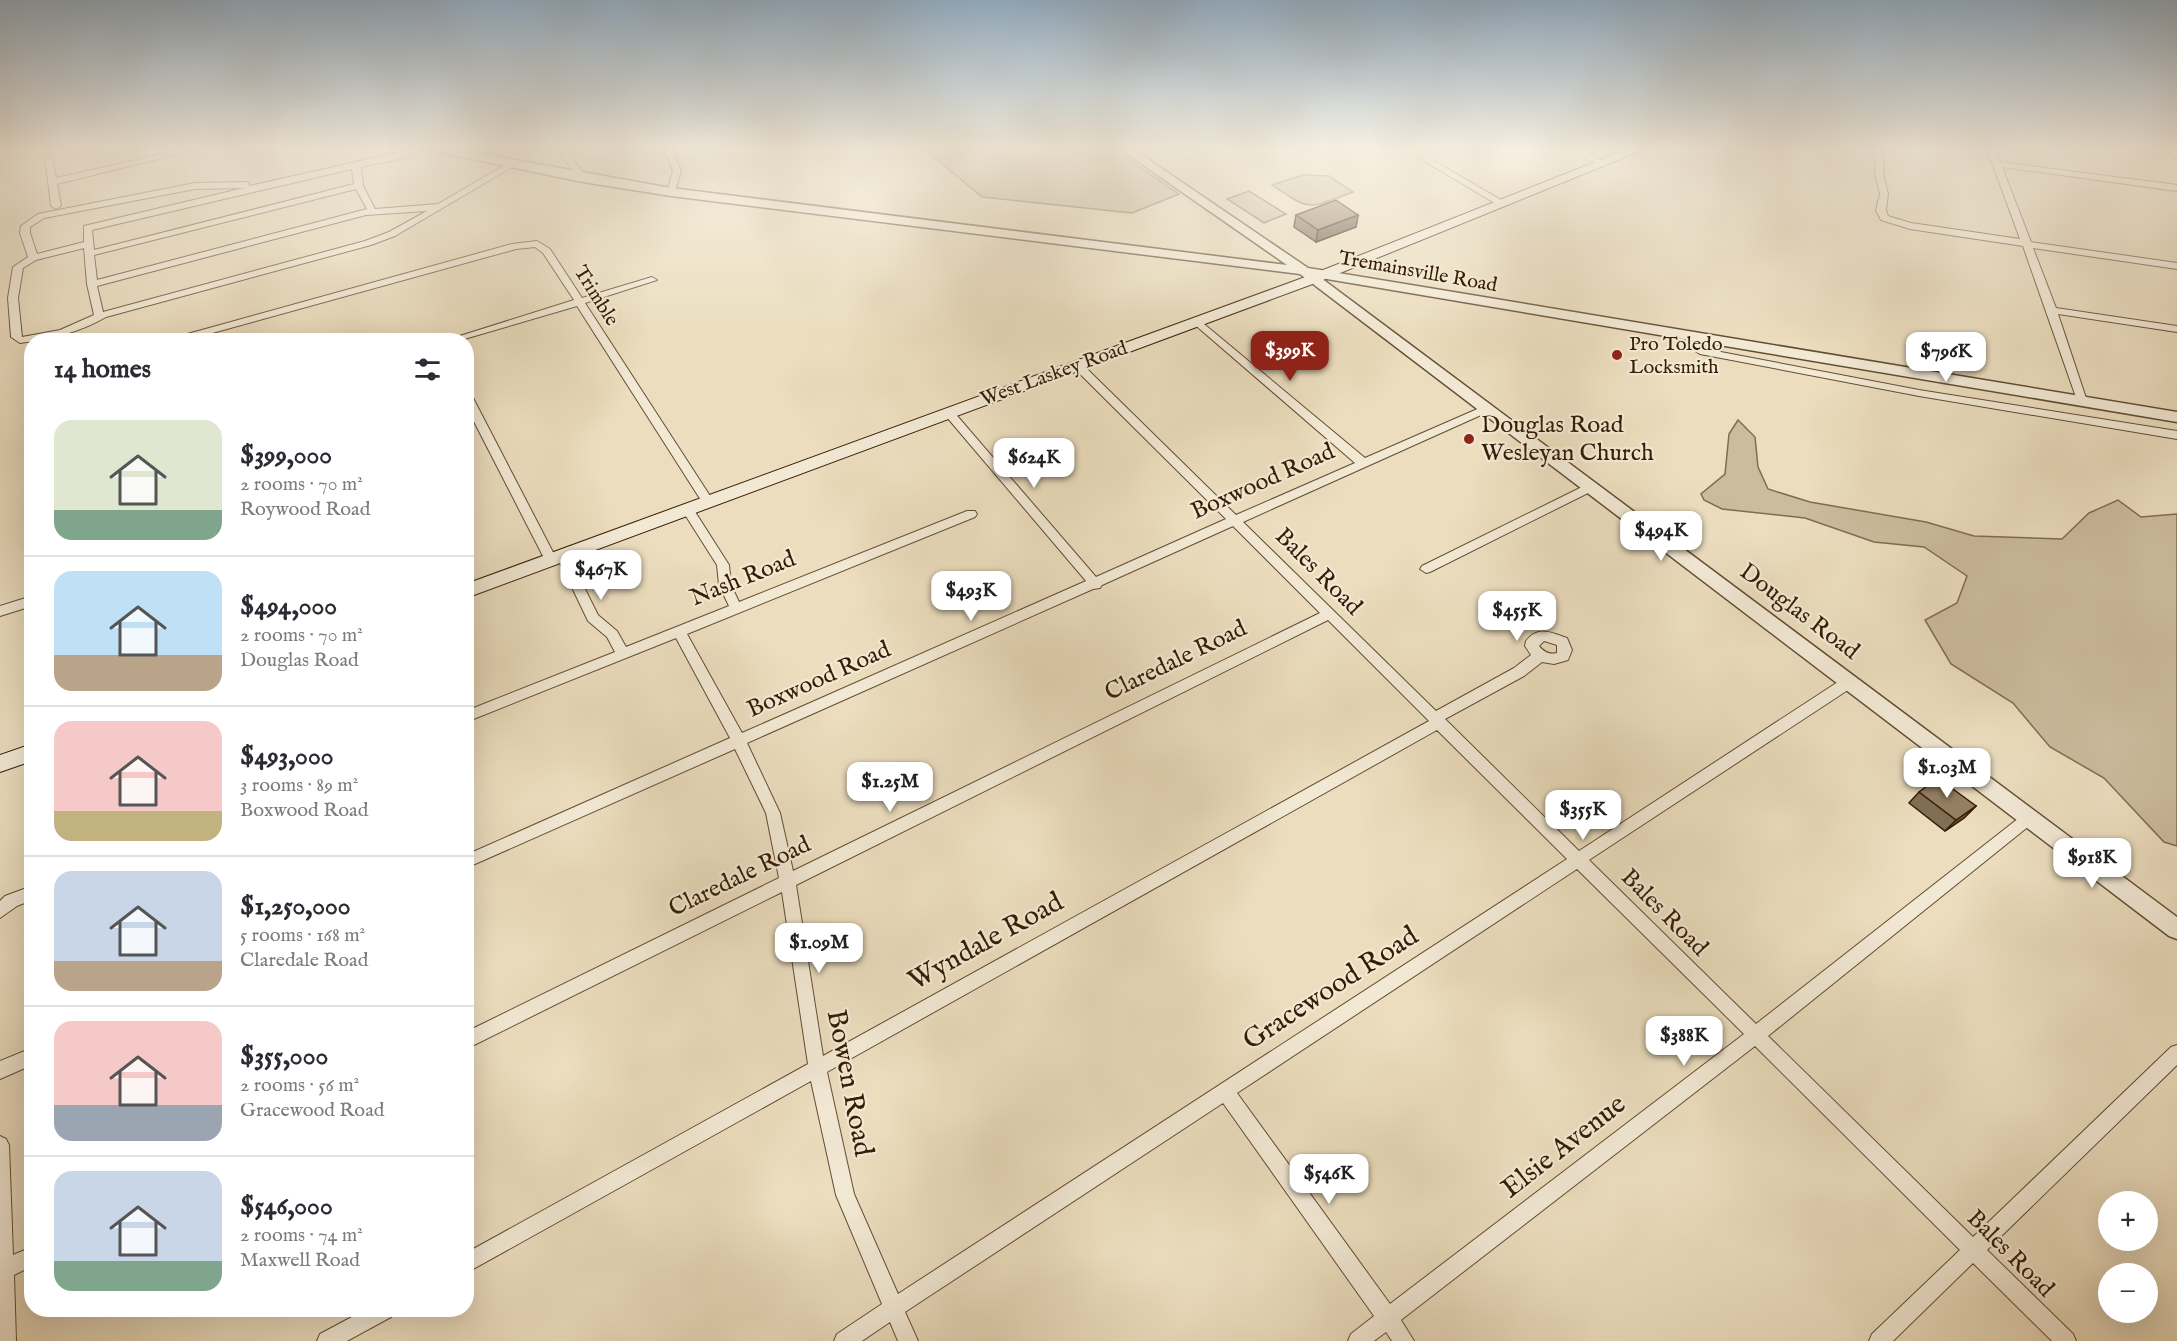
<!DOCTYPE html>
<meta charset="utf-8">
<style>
:root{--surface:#fff;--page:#f7f7f7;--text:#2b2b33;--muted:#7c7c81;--line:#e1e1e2;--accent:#8f2418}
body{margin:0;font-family:"IM FELL English",serif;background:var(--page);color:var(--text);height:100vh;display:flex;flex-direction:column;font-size:22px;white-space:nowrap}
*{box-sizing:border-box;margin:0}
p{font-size:20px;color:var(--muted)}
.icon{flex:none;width:33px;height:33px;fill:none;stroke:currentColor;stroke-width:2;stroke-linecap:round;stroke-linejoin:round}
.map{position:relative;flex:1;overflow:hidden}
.side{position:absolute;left:24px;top:333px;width:450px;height:984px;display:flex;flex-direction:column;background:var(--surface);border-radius:24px;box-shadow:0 6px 24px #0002}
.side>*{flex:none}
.fabs{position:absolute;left:2098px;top:1191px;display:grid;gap:12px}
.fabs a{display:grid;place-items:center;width:60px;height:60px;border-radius:50%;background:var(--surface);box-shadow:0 6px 24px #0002;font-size:30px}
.price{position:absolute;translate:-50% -51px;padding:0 14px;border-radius:12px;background:#fff;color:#222;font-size:20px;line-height:39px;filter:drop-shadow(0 2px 3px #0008)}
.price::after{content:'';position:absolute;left:50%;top:36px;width:18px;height:14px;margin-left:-9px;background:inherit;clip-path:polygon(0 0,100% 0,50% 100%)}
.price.current{background:var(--accent);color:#fff}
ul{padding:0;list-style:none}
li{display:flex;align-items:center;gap:18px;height:150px;padding:0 30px}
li+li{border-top:2px solid var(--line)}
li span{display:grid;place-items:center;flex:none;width:168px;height:120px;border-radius:18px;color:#555}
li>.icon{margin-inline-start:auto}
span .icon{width:72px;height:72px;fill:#fffc;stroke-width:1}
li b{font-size:26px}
h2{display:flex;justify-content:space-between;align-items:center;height:72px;padding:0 30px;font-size:26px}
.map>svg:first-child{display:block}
.green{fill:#ccbc9e;stroke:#826c50;stroke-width:1.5}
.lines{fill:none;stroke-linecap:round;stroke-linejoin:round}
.minor-casing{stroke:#644c32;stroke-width:2}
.tertiary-casing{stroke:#644c32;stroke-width:3}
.secondary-casing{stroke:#371c03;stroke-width:2}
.minor{fill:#f2e9d5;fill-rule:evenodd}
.tertiary{fill:#f2e9d5;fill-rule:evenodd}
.secondary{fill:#f2e9d5;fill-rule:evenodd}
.wall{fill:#806e56;stroke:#371c03;stroke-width:1.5}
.shaded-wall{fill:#685a46;stroke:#371c03;stroke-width:1.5}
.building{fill:#958064;stroke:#371c03;stroke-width:1.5}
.poi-dot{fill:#8f2418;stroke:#f2e9d5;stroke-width:2}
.labels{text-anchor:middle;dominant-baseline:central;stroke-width:4.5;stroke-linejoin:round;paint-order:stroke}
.far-street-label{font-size:20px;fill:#371c03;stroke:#f2e9d5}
.far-poi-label{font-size:20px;fill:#371c03;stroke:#f2e9d5;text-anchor:start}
.poi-label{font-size:24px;fill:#371c03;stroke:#f2e9d5;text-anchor:start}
.street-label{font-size:24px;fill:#371c03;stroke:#f2e9d5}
.near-street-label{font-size:28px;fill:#371c03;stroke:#f2e9d5}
</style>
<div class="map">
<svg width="2177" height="1341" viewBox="0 0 2177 1341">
<rect width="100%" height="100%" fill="#ebddbe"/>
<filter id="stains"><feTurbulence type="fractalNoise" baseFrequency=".00333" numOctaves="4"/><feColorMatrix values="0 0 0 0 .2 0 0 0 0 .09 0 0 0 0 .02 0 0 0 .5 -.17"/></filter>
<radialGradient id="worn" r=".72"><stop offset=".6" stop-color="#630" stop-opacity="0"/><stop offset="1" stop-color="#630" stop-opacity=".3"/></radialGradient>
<g class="green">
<polygon points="924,149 931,149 942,158 972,149 1113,149 1179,194 1132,213 982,197"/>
<path d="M1303,175l26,1 24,16c-45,16 -40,21 -81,-7z"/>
<polygon points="1249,191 1286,214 1264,223 1227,199"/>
<polygon points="1738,420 1755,437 1758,467 1768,489 1810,502 1926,522 1974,536 2062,539 2089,513 2118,500 2141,517 2177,514 2177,846 2164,842 2104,778 2050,747 2013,703 1951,664 1925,620 1957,603 1967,576 1924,547 1874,542 1805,518 1722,509 1704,500 1701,494 1725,474 1729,434"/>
</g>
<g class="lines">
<defs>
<g id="minor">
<polygon points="185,149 199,149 57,184 61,206 56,209 51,206 45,156 52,158 56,178"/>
<path d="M414,149h12l-23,9 -42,9 2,19 12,23 63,-5 72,-42 7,2 -122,72 -24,9 -265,72c-27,16 -57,22 -86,26l-9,-6 -3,-39 5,-31 15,-10 -8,-24 1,-7 17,-12 157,-31 51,-1 3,1v3zM352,169l2,15 -260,66 -2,-20zM244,188l-160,38v16l-47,12 -7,-21v-6l14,-9 151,-29zM356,189l11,20 -270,71 -3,-25zM427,211l-38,21 -24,9 -262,71 -6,-26 269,-71zM84,248l3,36 7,31 -34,15 -38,7 -4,-39 5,-30 13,-8z"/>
<polygon points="556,149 564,149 586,176 586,180 580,180"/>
<polygon points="664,149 672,149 681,171 675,192 671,195 667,192 673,171"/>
<polygon points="1404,149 1414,149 1506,203 1498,205"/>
<polygon points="1571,149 1581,149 1606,163 1599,165"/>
<polygon points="1873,149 1881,149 1884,164 1883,174 1888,194 1886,210 1888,216 1911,223 2020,239 1987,149 1995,149 2000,162 2177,185 2177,191 2002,167 2031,242 2177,263 2177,269 2033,248 2056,308 2177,326 2177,332 2058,314 2087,401 2082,404 2078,403 2023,246 1910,229 1881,220 1876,210 1880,194 1875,174 1876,164"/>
<polygon points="2169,149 2177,149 2177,158 2174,157"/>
<polygon points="537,241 550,249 582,298 652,277 657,280 585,303 712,499 714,502 712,505 704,505 577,306 461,340 447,340 574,300 543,253 535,247 516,249 187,340 172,340 173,338 512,244"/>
<path d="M1198,319l167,139 117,-51h8v4l-247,111 193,189 78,-43 17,-13 -6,-9 1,-5c12,-16 26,-8 41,-3l5,12 -4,10 -14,4 -12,-2 -18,14 -79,43 134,132 265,-173h10l2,4 -2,4 -265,174 167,164 268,-210 5,-2 5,2 2,4 -2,4 -266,214 205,201 198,-190 6,-2v20l-190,185 86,84 3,7h-24l-79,-78 -80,78h-24l3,-7 88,-84 -205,-204 -354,274 13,21h-22l-6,-9 -12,9h-26l3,-7 23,-18 -151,-213 -318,209 13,29h-20l-8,-19 -28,19h-28l3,-7 45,-30 -46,-109 -25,-114 -345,192v-20l342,-189 -26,-172 -316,157v-17l313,-154 -13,-65 -31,-64 -269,119v-13l264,-117 -54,-100 -210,84v-11l149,-59 -8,-15 -19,-16 -31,-65 2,-3h8l31,62 19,16 9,16 103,-41 -10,-21 -2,-20 -35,-55 2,-3h8l37,58 2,20 8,17 228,-91h8l2,3 -2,3 -288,117 55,99 344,-152 -141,-166v-4h8l143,166 130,-58 -153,-152v-4h8l155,152 119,-52 -161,-139 -1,-2zM1233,526l87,87 -527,258 -13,-58 -33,-70 346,-154 7,-1 2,-3zM1328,620l101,101 -606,335 -27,-171zM1544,641l13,4v8c-8,2 -13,-1 -18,-7zM1437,730l130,129 -669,435 -44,-100 -27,-122zM1577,869l167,165 -354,270 -153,-211z"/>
<polygon points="1700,336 1705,339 1705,349 1919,390 2177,431 2177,439 1919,396 1700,354 1695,351 1695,339"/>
<polygon points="466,391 471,394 557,560 555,563 547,563 545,560 466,406"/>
<polygon points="1590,483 1596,487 1594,490 1430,572 1426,573 1420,569 1422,566"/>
<polygon points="32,596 32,606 0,616 0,606"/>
<polygon points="32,886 32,900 17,906 0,918 0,901 5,896"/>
<polygon points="32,1048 32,1065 0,1079 0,1061"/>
<polygon points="0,1136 6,1139 9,1145 13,1255 32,1247 32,1266 14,1275 16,1341 0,1341"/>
<polygon points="365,1310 394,1310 391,1317 347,1341 317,1341 320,1334"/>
</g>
<polygon id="tertiary" points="432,149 454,149 671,188 1287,265 1120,149 1133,149 1308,268 2177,412 2177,422 1321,278 2177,917 2177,939 2169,936 1300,274 671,196 583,182 438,152"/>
<g id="secondary">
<polygon points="1628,149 1645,149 1318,282 466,598 466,584 1308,276"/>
<polygon points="32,744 32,761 0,772 0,755"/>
</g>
</defs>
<use href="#minor" class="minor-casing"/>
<use href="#tertiary" class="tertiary-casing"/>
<use href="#secondary" class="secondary-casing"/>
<use href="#minor" class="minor"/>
<use href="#tertiary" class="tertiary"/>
<use href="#secondary" class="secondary"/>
</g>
<g class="wall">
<polygon points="1296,215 1358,215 1356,227 1316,242 1294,227"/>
<polygon points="1919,792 1976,806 1964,818 1945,831 1909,803"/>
</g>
<g class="shaded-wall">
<polygon points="1358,215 1356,227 1316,242 1318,230"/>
<polygon points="1976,806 1964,818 1945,831 1956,820"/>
</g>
<g class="building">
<polygon points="1336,200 1358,215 1318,230 1296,215"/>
<polygon points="1938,778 1976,806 1956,820 1919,792"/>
</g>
<linearGradient id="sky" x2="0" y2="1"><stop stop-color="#91aabe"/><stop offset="0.44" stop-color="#f6f0e2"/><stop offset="1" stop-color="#f6f0e2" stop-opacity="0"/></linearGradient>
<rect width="2177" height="337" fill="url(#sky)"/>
<g class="poi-dot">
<circle cx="1617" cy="355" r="6"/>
<circle cx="1469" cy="439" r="6"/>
</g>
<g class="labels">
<g class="far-street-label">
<text transform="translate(1418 272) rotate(10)">Tremainsville Road</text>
<text transform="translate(596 296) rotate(58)">Trimble</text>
<text transform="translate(1054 374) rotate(-20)">West Laskey Road</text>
</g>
<g class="far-poi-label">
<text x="1629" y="344">Pro Toledo<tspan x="1629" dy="23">Locksmith</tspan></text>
</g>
<g class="poi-label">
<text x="1481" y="425">Douglas Road<tspan x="1481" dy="28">Wesleyan Church</tspan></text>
</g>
<g class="street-label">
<text transform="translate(1263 482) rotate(-24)">Boxwood Road</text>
<text transform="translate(1318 572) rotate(45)">Bales Road</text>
<text transform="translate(743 579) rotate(-22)">Nash Road</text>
<text transform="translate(1799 612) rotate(37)">Douglas Road</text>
<text transform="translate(1176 661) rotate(-26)">Claredale Road</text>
<text transform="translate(819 680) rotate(-24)">Boxwood Road</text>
<text transform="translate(740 877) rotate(-26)">Claredale Road</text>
<text transform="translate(1664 913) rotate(45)">Bales Road</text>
<text transform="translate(2010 1254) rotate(45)">Bales Road</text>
</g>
<g class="near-street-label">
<text transform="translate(986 942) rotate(-29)">Wyndale Road</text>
<text transform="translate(1331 989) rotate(-33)">Gracewood Road</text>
<text transform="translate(849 1083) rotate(79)">Bowen Road</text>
<text transform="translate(1564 1147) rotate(-38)">Elsie Avenue</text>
</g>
</g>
<rect width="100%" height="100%" filter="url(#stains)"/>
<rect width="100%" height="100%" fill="url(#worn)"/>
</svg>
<div class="fabs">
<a>+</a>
<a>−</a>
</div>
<b class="price current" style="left:1290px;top:382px">$399K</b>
<b class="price" style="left:1946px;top:383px">$796K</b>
<b class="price" style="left:1034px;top:489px">$624K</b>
<b class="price" style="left:1661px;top:562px">$494K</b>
<b class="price" style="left:601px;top:601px">$467K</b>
<b class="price" style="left:971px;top:622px">$493K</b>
<b class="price" style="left:1517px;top:642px">$455K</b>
<b class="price" style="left:1947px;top:799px">$1.03M</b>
<b class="price" style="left:890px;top:813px">$1.25M</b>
<b class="price" style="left:1583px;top:841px">$355K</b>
<b class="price" style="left:2092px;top:889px">$918K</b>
<b class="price" style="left:819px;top:974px">$1.09M</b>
<b class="price" style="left:1684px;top:1067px">$388K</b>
<b class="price" style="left:1329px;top:1205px">$546K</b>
<section class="side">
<h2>14 homes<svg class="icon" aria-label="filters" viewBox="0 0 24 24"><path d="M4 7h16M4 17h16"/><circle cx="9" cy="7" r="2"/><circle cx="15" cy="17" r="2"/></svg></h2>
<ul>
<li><span style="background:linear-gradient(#dfe7d0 75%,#7fa58c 0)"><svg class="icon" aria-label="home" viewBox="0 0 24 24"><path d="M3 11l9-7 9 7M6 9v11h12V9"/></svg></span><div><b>$399,000</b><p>2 rooms · 70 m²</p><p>Roywood Road</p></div></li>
<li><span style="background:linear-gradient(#bfe0f5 70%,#b9a48a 0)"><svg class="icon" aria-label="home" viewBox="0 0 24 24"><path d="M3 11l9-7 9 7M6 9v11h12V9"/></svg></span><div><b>$494,000</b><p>2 rooms · 70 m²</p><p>Douglas Road</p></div></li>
<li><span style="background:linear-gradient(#f6c9c9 75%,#c2b280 0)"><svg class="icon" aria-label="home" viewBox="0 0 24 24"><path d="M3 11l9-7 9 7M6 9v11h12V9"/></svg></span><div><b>$493,000</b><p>3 rooms · 89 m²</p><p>Boxwood Road</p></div></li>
<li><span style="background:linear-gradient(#c9d6e8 75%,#b9a48a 0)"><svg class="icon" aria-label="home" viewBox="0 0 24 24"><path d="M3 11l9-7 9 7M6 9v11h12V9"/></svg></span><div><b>$1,250,000</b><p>5 rooms · 168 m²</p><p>Claredale Road</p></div></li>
<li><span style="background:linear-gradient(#f6c9c9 70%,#9aa5b1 0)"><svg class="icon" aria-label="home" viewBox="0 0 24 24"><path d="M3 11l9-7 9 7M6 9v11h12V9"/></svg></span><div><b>$355,000</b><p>2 rooms · 56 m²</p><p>Gracewood Road</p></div></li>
<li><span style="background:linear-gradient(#c9d6e8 75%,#7fa58c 0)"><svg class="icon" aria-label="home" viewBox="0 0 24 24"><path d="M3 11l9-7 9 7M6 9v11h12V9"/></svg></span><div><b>$546,000</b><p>2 rooms · 74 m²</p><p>Maxwell Road</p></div></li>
</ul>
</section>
</div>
